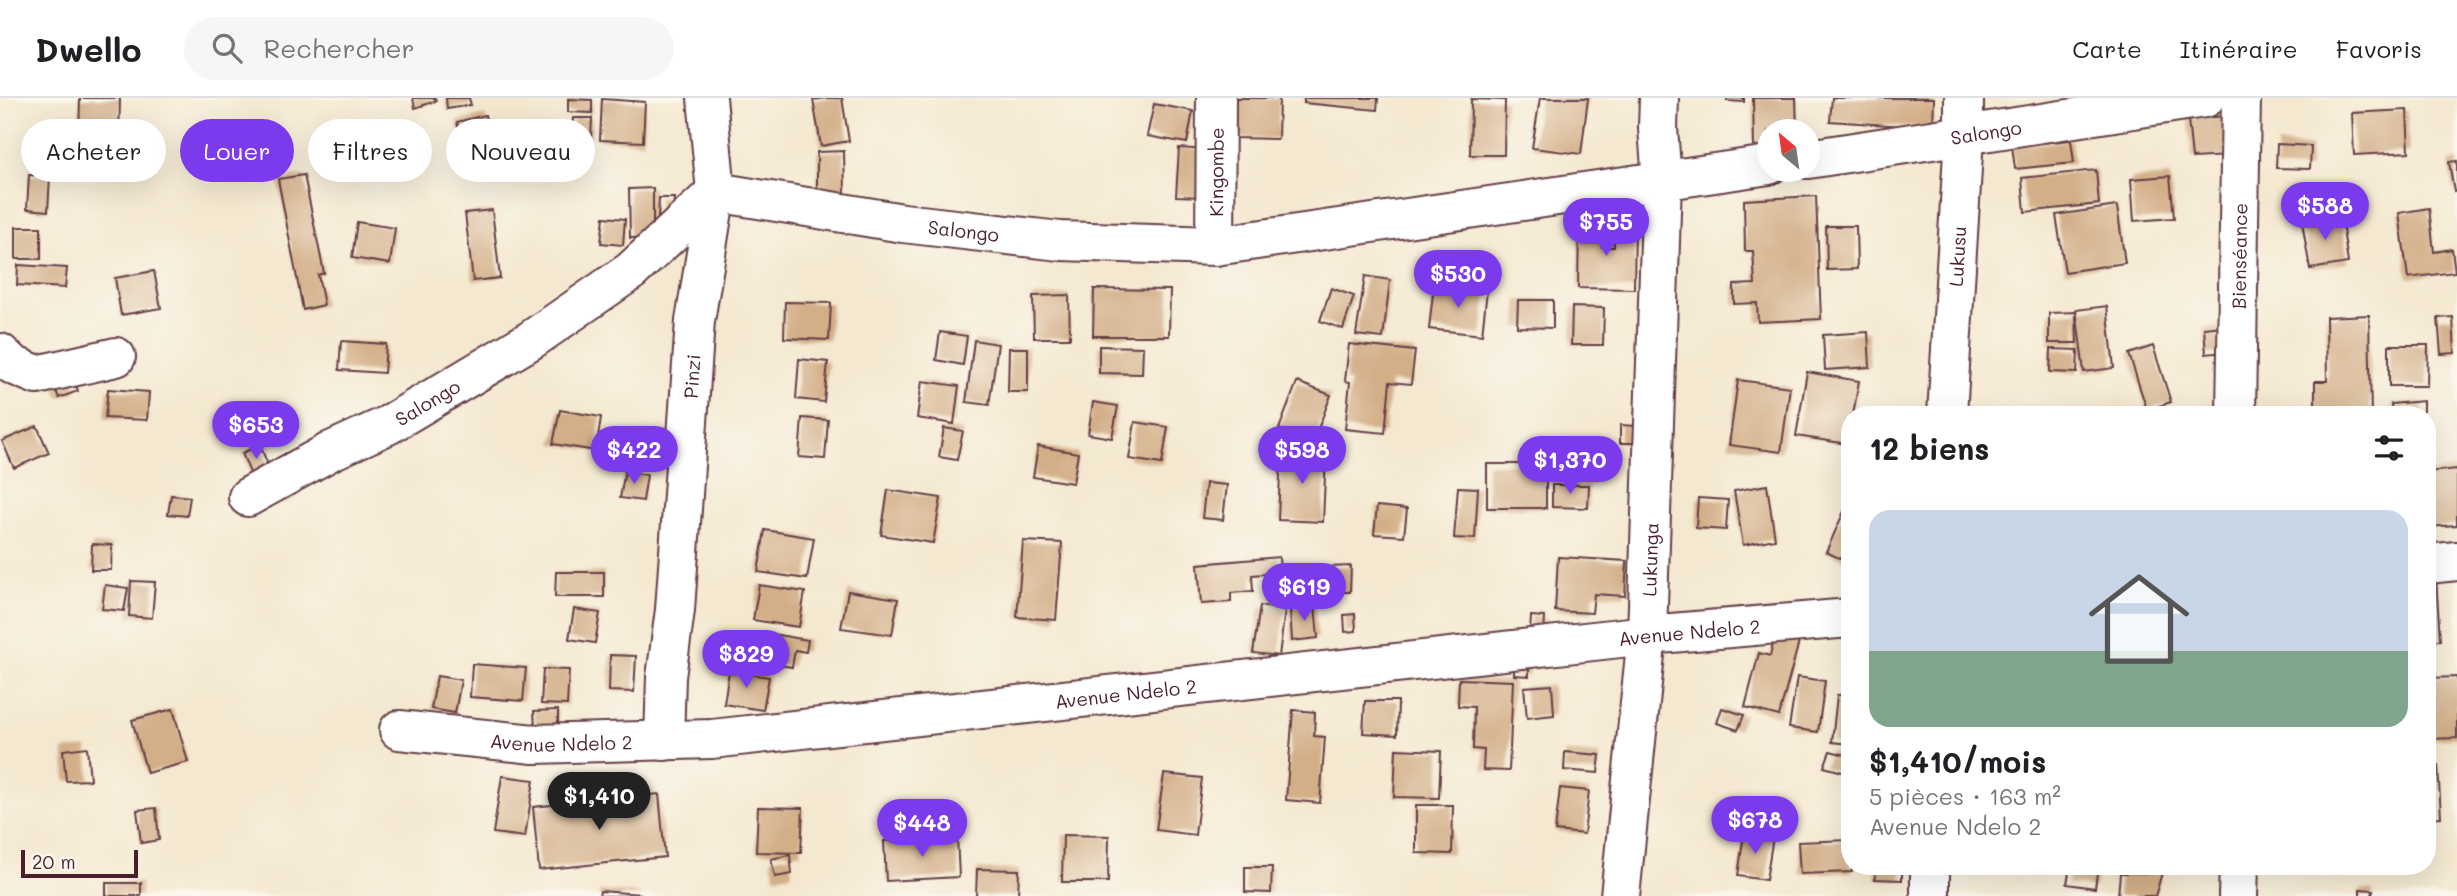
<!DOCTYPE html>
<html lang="fr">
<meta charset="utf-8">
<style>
:root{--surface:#fff;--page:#f6f6f6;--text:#202124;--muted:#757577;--line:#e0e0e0;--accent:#7c3aed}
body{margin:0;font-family:Mali,sans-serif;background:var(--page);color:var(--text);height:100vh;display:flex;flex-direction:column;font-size:26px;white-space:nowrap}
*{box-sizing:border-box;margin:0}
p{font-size:23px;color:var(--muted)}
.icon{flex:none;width:38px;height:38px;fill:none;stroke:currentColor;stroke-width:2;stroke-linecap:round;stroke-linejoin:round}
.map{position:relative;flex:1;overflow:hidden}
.sheet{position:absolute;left:1841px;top:308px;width:595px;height:469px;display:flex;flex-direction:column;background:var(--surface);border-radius:28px;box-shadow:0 7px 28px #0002}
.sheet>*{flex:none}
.banner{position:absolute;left:21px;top:21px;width:665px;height:63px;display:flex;gap:14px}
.needle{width:46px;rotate:331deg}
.buttons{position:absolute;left:1757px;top:21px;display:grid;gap:14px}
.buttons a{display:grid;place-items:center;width:63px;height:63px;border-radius:50%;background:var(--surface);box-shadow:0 7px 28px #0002;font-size:35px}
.scale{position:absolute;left:21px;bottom:18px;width:117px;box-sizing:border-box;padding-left:7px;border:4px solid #4a1f2b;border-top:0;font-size:19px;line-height:24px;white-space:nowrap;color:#4a1f2b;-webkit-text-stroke:5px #fbf7ec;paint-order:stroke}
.price{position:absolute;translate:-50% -60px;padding:0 16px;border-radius:24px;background:var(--accent);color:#fff;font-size:23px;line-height:46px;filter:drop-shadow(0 2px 4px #0008)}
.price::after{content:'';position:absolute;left:50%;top:42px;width:21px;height:16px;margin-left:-10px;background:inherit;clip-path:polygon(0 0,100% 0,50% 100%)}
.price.active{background:#222;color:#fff}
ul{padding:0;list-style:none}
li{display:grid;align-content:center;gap:14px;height:371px;padding:0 28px}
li+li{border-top:2px solid var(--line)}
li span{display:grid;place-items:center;height:217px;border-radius:21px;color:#555}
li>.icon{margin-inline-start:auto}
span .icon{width:126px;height:126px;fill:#fffc;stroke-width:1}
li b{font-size:30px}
h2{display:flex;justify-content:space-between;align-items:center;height:84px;padding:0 28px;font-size:30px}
.pill{padding:0 24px;border-radius:32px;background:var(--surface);box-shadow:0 7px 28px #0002;font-size:24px;line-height:63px}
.pill.active{background:var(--accent);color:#fff}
header{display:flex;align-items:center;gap:42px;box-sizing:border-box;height:98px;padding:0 35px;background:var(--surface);border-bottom:2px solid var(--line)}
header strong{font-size:33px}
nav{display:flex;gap:38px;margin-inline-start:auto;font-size:24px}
.search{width:490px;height:63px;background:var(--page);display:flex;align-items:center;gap:18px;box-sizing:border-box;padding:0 24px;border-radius:38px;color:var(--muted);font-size:26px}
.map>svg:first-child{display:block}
.building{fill:#d3af88}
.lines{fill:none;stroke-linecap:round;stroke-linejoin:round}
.minor-casing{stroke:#643d44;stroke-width:42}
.minor{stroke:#fff;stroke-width:38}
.labels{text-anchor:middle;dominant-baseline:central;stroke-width:7;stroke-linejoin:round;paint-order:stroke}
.street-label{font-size:19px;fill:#4a1f2b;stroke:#fbf7ec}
</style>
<header>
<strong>Dwello</strong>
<div class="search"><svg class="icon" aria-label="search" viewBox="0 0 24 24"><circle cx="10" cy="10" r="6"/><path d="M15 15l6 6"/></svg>Rechercher</div>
<nav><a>Carte</a><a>Itinéraire</a><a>Favoris</a></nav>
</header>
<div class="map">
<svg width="2457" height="798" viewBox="0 0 2457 798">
<rect width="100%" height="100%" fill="#fbf7ec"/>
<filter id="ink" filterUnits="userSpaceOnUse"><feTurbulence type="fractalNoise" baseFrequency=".0143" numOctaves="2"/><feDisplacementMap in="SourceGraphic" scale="14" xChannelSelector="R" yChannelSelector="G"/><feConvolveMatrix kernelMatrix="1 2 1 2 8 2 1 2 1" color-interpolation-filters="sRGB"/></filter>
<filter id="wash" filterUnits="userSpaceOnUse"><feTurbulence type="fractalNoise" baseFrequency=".00686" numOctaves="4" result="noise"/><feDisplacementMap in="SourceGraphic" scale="28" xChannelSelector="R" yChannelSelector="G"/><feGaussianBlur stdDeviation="1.57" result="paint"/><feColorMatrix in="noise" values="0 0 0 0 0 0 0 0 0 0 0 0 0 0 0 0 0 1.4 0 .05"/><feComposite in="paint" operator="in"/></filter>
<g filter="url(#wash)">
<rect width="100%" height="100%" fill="#f4e8d0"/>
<g id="blocks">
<g class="building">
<polygon points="80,0 120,0 119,43 79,41"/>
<polygon points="413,0 435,0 436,3 415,10"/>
<polygon points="446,0 469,0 471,7 447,11"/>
<polygon points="826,0 842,0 849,43 821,48 813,2"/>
<polygon points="1235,0 1279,0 1278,41 1234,40"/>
<polygon points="1304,0 1378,0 1377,12 1304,5"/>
<polygon points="1540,0 1588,0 1581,56 1532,50"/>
<polygon points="1727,0 1744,0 1744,4 1727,3"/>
<polygon points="1753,0 1796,0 1797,33 1769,33 1769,50 1754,51"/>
<polygon points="1832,0 1934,0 1933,30 1830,23"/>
<polygon points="568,1 592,2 592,15 568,14"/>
<polygon points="602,1 645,4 643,44 600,42"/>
<polygon points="1471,1 1505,2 1504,57 1470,57"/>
<polygon points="1154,6 1193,13 1187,45 1147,38"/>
<polygon points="2407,12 2409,54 2354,57 2352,15"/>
<polygon points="485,17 490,39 462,46 457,24"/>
<polygon points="2226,18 2229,58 2192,60 2188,21"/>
<polygon points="573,20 592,20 591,41 572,40"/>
<polygon points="531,36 534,78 515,80 511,37"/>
<polygon points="2071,42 2074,65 2015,71 2012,48"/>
<polygon points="2277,46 2311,48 2310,71 2276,70"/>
<polygon points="1179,50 1207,52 1205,99 1176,98"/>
<polygon points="844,53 845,96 817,97 817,54"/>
<polygon points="2457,63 2457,93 2454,94 2449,64"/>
<polygon points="2096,72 2099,106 2025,114 2022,80"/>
<polygon points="29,77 50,78 48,113 27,111"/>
<polygon points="304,77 324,175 318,177 324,207 303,212 278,81"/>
<polygon points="2170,78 2174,120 2134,123 2131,81"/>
<polygon points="653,90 653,140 630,140 629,91"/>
<polygon points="1816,98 1821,221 1758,224 1757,205 1734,206 1734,187 1755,186 1753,153 1745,153 1744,102"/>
<polygon points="659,100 674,100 673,120 658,121"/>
<polygon points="2117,108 2125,165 2065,174 2056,117"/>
<polygon points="2429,110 2434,154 2452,151 2455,174 2408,180 2399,115"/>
<polygon points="492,112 500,180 473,183 465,115"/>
<polygon points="2341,118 2348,165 2310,171 2302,124"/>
<polygon points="604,119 625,121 623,147 601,145"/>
<polygon points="357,124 395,130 390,166 352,160"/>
<polygon points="1579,125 1602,126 1602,149 1614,149 1614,128 1635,128 1634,191 1578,190"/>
<polygon points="1826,128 1856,128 1857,171 1827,172"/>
<rect x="16" y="129" width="25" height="32"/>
<polygon points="18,167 67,170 65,190 17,187"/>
<polygon points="154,173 161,210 121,217 115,180"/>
<polygon points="1365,178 1390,182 1383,240 1356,237"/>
<polygon points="1434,186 1487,192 1482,237 1429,231"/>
<polygon points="1331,190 1354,198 1343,231 1320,223"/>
<polygon points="1094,191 1170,192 1169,238 1093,238"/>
<polygon points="1069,197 1070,240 1034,240 1033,198"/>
<polygon points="1518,202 1553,202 1553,230 1517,229"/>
<polygon points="785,204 831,205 829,242 784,240"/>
<polygon points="2107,208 2114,270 2084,274 2076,212"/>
<polygon points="1572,209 1604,210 1603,247 1571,247"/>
<polygon points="2076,214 2077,245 2049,245 2049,215"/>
<polygon points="2369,217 2371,317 2315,317 2315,283 2327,283 2326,219"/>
<polygon points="2453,219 2455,255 2441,256 2438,220"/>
<polygon points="2223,228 2225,254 2206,256 2204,230"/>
<polygon points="940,234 967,238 963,267 936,262"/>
<polygon points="1868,234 1870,269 1825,272 1823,237"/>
<polygon points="974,242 998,246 989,307 966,304"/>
<polygon points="341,243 386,246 384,275 339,272"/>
<polygon points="1349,246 1415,253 1411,286 1390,284 1385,335 1345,331 1350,284 1345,283"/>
<polygon points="2389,247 2428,247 2427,288 2389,288"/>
<polygon points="1099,248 1143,249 1142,276 1099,275"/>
<polygon points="2153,248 2171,304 2147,312 2129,256"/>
<polygon points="1009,250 1028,250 1028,294 1008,294"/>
<polygon points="2051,251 2078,252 2077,275 2050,274"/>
<polygon points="799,261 828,264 824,304 796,301"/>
<polygon points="1807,274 1859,283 1853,317 1850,317 1848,346 1796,338"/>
<polygon points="72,276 78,293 59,300 52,284"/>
<polygon points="1738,282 1790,289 1781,354 1729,347"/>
<polygon points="922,283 959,288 954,326 917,320"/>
<polygon points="1297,284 1331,297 1313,344 1279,331"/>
<polygon points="108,291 149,294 147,322 105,320"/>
<polygon points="2423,303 2423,317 2392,317 2391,306"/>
<polygon points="1093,304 1118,308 1112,340 1088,336"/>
<polygon points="560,312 601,319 596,353 553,346"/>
<polygon points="802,320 828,322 825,361 799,359"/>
<polygon points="1135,324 1168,329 1162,366 1129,361"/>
<polygon points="1620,327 1635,328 1636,345 1620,345"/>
<polygon points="37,328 49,355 14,370 2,343"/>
<polygon points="944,330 963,333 957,362 939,359"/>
<polygon points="260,347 270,372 252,380 242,355"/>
<polygon points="1038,348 1078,355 1073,385 1033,379"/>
<polygon points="1281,353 1326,355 1323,424 1278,422"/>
<rect x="1487" y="366" width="59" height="44"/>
<polygon points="2457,371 2457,427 2427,429 2427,374"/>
<polygon points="625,373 647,377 643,403 620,400"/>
<polygon points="1206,385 1227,387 1223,422 1202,420"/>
<polygon points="1552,387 1589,387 1588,410 1552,409"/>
<polygon points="1767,387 1775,441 1743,447 1734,393"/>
<polygon points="1458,389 1478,390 1475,441 1454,440"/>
<polygon points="888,392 941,400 933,445 881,437"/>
<polygon points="171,397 190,399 187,418 168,416"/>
<polygon points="1698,400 1728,402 1726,432 1696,430"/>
<polygon points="1850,400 1850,461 1848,464 1826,454"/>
<polygon points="1377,408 1407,411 1404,438 1374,436"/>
<polygon points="765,432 814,440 807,481 758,474"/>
<polygon points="1023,443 1062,445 1056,522 1017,519"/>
<polygon points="92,446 112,447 111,472 91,472"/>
<polygon points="1279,459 1280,475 1252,477 1253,493 1231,495 1231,504 1201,506 1198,466"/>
<polygon points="1558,459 1627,463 1625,498 1594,496 1592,515 1555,513"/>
<polygon points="1351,468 1350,494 1328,494 1328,469"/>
<polygon points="556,474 604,474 604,499 555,499"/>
<polygon points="2427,479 2436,479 2440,542 2427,543"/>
<polygon points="131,483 155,484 152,520 129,518"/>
<polygon points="105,487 128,490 124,513 102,511"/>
<polygon points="759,487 805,494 799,529 753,522"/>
<polygon points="848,493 898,501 892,537 841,530"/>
<polygon points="1315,507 1318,540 1292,543 1290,509"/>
<polygon points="1260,508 1285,512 1279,558 1253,555"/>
<polygon points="574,511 600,515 595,545 569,541"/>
<polygon points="1355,516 1356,533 1345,534 1344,517"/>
<polygon points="1531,518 1545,519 1544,535 1530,535"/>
<polygon points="1776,534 1800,540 1779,618 1745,609 1759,555 1770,558"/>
<polygon points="766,535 808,542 806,554 795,552 792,569 761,564"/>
<polygon points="610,557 636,558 634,594 609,593"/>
<polygon points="1514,564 1529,564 1529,578 1514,577"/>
<polygon points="472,566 526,570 523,603 470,599"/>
<polygon points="543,571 569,572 567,607 541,606"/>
<polygon points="729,573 769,579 763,612 724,606"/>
<polygon points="437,578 461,582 455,615 431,611"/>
<polygon points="1797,579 1825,583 1818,634 1789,630"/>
<polygon points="2457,579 2457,640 2427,641 2427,580"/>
<polygon points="1459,581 1513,583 1509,673 1483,672 1484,652 1473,651 1474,609 1458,608"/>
<polygon points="1552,587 1554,617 1527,620 1524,589"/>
<polygon points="1837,597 1850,598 1850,646 1832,644"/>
<polygon points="1365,603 1398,603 1397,637 1363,635"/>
<polygon points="1722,610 1744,617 1738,632 1717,625"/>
<polygon points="173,611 188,664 147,675 132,622"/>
<polygon points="558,612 558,629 535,631 534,613"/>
<polygon points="1293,612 1315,614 1314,638 1325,639 1320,705 1286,702"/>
<polygon points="87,649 90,682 66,683 63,652"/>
<polygon points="1396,651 1441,653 1439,700 1394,699"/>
<polygon points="1830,653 1850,658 1850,676 1824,669"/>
<polygon points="1565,654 1600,657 1598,675 1564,672"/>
<polygon points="2438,667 2441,719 2427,720 2427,668"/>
<polygon points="1164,676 1202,680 1195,737 1156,732"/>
<polygon points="502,678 534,682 525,739 493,735"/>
<polygon points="1560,690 1589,693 1584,736 1555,733"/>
<polygon points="659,696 665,759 539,772 533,709"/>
<polygon points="1416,707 1453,707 1452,756 1416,755"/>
<polygon points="758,709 803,710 801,755 756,754"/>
<polygon points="156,710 159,742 141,745 137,712"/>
<polygon points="1744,735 1773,739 1766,782 1738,778"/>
<polygon points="1063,737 1109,738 1108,784 1062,784"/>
<polygon points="957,739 959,779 886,783 884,743"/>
<polygon points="1850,742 1850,768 1852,768 1852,774 1800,776 1798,744"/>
<polygon points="790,757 792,776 775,779 771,761"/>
<polygon points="1876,768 1902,768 1902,782 1875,781"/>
<polygon points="2070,768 2098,768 2095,790 2067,786"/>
<polygon points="1245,769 1272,769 1271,795 1245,794"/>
<polygon points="977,771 1019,772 1018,798 976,798"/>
<polygon points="2120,775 2162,775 2155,798 2118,798"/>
<rect x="106" y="785" width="35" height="13"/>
<polygon points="2360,791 2373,792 2372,798 2360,798"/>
<polygon points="600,793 640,796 639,798 599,798"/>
</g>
</g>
</g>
<g filter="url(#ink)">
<use href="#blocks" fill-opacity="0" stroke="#643d44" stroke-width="2"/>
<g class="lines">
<defs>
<g id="minor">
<path id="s1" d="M1808,61l397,-61"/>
<path id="s2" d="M1215,148l1,-148"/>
<polyline points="0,255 13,267 37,277 116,259"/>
<path id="s3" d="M1947,317l17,-279v-38"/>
<path id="s4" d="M2236,317l5,-317"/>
<path id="s5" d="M248,399l83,-46 57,-26 143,-85 100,-69 85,-79 187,31 157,18 155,5 554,-81"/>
<polyline points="2427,466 2457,463"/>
<path id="s6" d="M399,632l135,14 178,-5 935,-104 203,-17"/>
<path id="s7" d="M664,643l2,-64 9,-67 20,-289 21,-129 -9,-94"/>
<path id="s8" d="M1620,798l27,-261 15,-454 -4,-53 1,-30"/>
<polyline points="1930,798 1930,768"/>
<polyline points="2238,798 2239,768"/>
</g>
</defs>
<use href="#minor" class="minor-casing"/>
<use href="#minor" class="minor"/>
</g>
</g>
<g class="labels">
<g class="street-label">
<text stroke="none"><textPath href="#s1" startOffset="180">Salongo</textPath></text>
<text stroke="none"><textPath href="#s2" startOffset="74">Kingombe</textPath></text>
<text stroke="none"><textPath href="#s5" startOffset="812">Salongo</textPath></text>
<text stroke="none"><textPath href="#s3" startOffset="159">Lukusu</textPath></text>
<text stroke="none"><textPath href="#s4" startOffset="159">Bienséance</textPath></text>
<text stroke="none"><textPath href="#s7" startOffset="366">Pinzi</textPath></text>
<text stroke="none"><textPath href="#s5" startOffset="203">Salongo</textPath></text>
<text stroke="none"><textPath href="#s8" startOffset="338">Lukunga</textPath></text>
<text stroke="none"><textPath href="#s6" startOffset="1297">Avenue Ndelo 2</textPath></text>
<text stroke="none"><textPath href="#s6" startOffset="730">Avenue Ndelo 2</textPath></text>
<text stroke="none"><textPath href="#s6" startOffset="163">Avenue Ndelo 2</textPath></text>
</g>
</g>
</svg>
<div class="buttons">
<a><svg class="needle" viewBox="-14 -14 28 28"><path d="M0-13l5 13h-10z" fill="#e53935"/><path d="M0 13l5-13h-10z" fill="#757577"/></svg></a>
</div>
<div class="scale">20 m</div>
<b class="price" style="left:2325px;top:144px">$588</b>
<b class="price" style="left:1606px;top:160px">$755</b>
<b class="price" style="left:1458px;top:212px">$530</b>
<b class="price" style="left:256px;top:363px">$653</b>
<b class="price" style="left:634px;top:388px">$422</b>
<b class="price" style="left:1302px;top:388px">$598</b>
<b class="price" style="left:1570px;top:398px">$1,370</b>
<b class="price" style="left:1304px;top:525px">$619</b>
<b class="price" style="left:746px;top:592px">$829</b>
<b class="price active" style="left:599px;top:734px">$1,410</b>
<b class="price" style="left:1755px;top:758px">$678</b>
<b class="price" style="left:922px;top:761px">$448</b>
<div class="banner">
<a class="pill">Acheter</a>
<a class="pill active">Louer</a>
<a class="pill">Filtres</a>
<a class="pill">Nouveau</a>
</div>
<section class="sheet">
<h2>12 biens<svg class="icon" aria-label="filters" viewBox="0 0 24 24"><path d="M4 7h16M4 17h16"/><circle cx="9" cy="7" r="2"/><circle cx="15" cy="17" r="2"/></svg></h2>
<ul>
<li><span style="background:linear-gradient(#c9d6e8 65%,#7fa58c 0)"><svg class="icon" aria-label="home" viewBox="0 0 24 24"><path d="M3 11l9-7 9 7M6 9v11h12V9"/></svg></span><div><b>$1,410/mois</b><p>5 pièces · 163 m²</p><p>Avenue Ndelo 2</p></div></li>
</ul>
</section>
</div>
